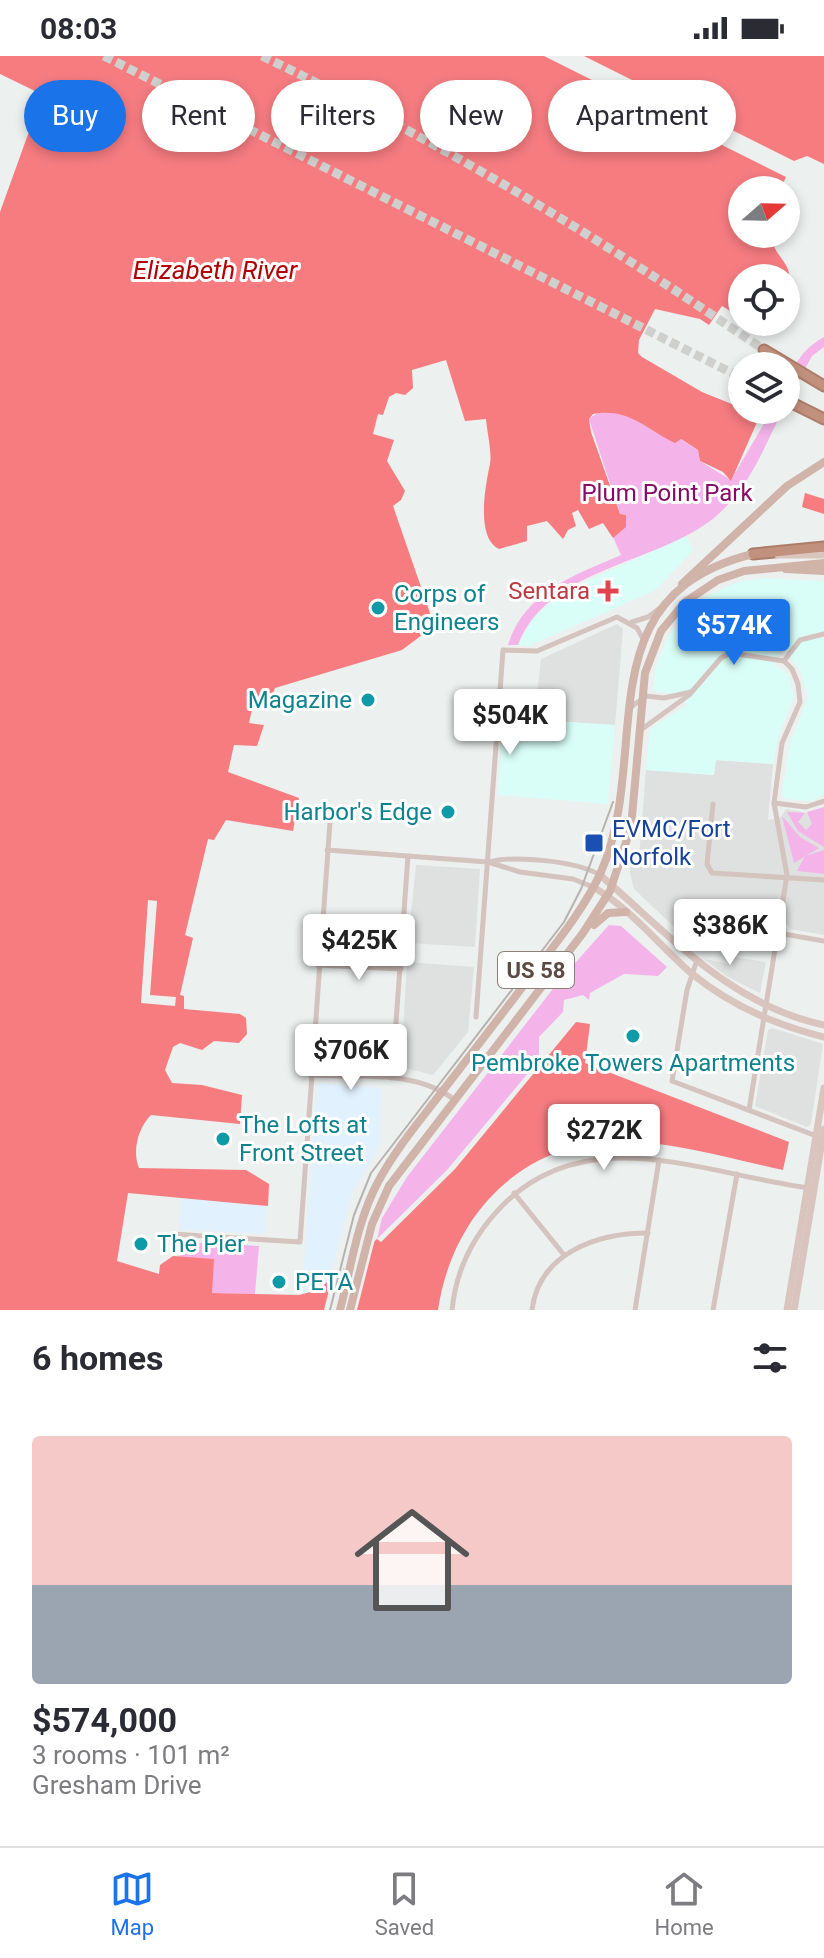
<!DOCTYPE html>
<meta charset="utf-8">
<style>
:root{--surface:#fff;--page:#f7f7f7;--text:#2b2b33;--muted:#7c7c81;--line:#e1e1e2;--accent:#1a73e8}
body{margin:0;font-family:Roboto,sans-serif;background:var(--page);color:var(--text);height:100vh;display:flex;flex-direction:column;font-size:30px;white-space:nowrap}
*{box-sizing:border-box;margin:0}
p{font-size:26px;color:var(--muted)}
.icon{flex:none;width:44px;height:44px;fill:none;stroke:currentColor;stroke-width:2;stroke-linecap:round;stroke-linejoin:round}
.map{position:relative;height:1254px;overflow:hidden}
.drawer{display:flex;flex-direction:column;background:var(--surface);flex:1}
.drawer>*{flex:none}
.guide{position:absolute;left:24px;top:24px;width:776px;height:72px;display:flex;gap:16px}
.needle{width:52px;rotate:70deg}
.buttons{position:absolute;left:728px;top:120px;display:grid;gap:16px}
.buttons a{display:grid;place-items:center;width:72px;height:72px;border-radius:50%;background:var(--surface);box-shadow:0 4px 12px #0003;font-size:40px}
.price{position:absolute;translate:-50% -68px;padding:0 18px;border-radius:8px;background:#fff;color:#222;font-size:26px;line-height:52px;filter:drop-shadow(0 2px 4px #0008)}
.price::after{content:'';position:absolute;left:50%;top:48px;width:24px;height:18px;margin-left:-12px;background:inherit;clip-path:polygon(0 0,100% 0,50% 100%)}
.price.selected{background:var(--accent);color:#fff}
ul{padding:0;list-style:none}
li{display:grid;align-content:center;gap:16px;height:424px;padding:0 32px}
li span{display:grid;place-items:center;height:248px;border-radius:8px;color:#555}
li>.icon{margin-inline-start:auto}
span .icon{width:144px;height:144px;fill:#fffc;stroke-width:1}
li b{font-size:34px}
h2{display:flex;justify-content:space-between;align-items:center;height:96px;padding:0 32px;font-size:34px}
.pill{padding:0 28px;border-radius:36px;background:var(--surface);box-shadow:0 4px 12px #0003;font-size:28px;line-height:72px}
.pill.selected{background:var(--accent);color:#fff}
.status{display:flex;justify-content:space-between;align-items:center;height:56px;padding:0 40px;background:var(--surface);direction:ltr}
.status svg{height:22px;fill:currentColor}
.tabs{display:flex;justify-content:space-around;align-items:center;height:112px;border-top:2px solid var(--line);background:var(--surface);font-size:22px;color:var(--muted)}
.tabs a{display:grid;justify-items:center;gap:4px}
.tabs .selected{color:var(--accent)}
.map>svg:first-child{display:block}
.commercial{fill:#e2f1fe}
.education{fill:#dee1e0}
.medical{fill:#d9fef8}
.green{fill:#f4b4ea}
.water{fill:#f67c80}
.pier{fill:#ecf0ef}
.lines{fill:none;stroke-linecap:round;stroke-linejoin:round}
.highway-tunnel{stroke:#cfcfcd;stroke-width:9;stroke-dasharray:9 4.5;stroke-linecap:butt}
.highway-casing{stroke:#ae7d69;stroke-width:13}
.street{stroke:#d4c3be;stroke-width:5}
.secondary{stroke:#d9c5bd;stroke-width:7}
.primary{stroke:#d0b3a9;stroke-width:8}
.highway{stroke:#c2917e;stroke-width:9}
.tram{stroke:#b8b2ae;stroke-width:2}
.health-dot{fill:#e0444e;stroke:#fff;stroke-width:3}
.culture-dot{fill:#0f9aa8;stroke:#fff;stroke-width:3}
.transit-dot{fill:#1a4fb4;stroke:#fff;stroke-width:3}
.labels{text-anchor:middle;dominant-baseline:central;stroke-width:6;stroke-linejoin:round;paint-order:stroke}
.shield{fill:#fff;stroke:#8d807b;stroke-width:2}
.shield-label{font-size:22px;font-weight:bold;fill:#5c4943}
.park-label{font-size:24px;fill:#860b66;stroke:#fff}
.health-label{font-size:24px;fill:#be3a42;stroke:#fff;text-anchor:end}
.culture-label{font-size:24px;fill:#0d838f;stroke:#fff;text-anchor:start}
.transit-label{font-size:24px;fill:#164399;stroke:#fff;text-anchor:start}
.water-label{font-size:26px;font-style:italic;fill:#b20005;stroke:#fff}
</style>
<div class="status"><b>08:03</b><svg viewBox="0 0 49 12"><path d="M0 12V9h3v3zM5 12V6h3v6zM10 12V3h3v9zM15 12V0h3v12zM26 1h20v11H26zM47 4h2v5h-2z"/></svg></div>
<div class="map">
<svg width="824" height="1254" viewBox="0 0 824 1254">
<rect width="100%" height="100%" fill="#ecf0ef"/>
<g class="commercial">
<polygon points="322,1027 382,1032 379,1090 352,1137 329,1225 318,1234 302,1238 317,1030"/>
<polygon points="181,1141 267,1146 265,1178 179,1173"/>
</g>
<g class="education">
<polygon points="617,568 623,573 615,669 504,662 505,655 535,657 541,603"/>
<polygon points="715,704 773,708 768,764 780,762 786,753 808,757 824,751 824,879 790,873 786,867 775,865 772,885 753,882 752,891 735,889 735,882 705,877 704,882 693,880 672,869 634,833 630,817 631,803 639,802 646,714 713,719"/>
<polygon points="416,809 480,813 475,891 408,887"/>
<polygon points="733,901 766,906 760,937 726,920 704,903 731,908"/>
<polygon points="407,906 474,911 468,976 433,1019 401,1011"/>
<polygon points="772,972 823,988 811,1068 807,1071 755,1050 768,974"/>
</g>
<g class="medical">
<polygon points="686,480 693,494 656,534 529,590 518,589 532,563 561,537"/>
<polygon points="765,522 824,525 824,738 813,745 785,743 782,738 790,688 808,641 801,616 784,592 779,596 775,609 788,618 794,641 779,679 773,708 716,704 714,719 646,714 650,673 687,649 676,638 653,635 655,613 669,579 684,560 707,540 738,526"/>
<polygon points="504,662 615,669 608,748 498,739"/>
</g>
<g class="green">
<path d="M824,281v10l-12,9 -26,48c0,-28 12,-53 38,-67z"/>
<path d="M772,354h11c-20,39 -34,79 -69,108 -59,47 -166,49 -196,127h-10c16,-53 67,-70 113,-90l-8,-18 13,-22 -6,-1 -31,-95c21,-18 45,0 63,11 7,5 16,5 24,7 8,3 14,9 22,13l2,11 31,19z"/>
<polygon points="824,751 824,791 798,775 787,756 805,757 798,766 806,774 812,768 807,756"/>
<polygon points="782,760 800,781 819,792 794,807"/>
<polygon points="824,794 824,818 797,815 805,800"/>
<polygon points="609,869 621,870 667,911 658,920 624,918 590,937 589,944 583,939 564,944 563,956 539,981 539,1004 447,1114 377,1183 382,1162 407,1121 559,925"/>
<polygon points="186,1186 259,1190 255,1238 212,1237 178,1200 185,1198"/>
</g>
<g class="water">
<path d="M0,0h544l242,121 -6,13h-38v44h29c2,27 28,28 15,61v-17h-44v40l-20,-12 -13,19 -9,-6 -45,-10 -16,31 -1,13 4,4 60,35 47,19 9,9 -27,61 -8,-9 -23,-11 -2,-11 -17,-11 -6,4c-29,-14 -47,-36 -82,-29l-4,5 2,13 29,82 6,1v12l-13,11 -10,-15 -14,6 -11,-19 -6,3 4,13 -8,4 -5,9 -16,-18 -20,5v15l-28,8c-25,-12 -12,-70 -9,-85 2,-13 -3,-32 -4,-45l-21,2 -19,-61 -34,10 1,18 -8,7 -9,-2 -7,4 -6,18 -5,-1 -5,20 21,6 -7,21 18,30 -4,9 -8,6 37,107 -5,8 1,11 -24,18 -127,38 -5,13 -15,-5 -6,27 15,2 -7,21 -23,-1 -6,27 71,26 -6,33 -67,-11 -12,20 -6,-1 -23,96 8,3 -13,57 4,1v13l56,5 6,4 1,16 -8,9 -25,-2 -12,9 -22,-7 -7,4 -8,23 7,13 30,2 40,10 -2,29 -89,-9c-13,13 -19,36 -12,53l107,2 23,14 -1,22 -140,-13 -11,68 42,13 1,-9 13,-9 41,3 -2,34 87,2 19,-5 59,-51 4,3 74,-73 121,-147 14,2 -5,39 204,79 -6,28c-52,-11 -108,-28 -161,-29 -100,0 -170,74 -184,169h-438v-1098l40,-111 -3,-9 -37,-18z"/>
<polygon points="584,0 824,0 824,108 807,100 794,105"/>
<polygon points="805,437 824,443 824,458 802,451"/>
</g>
<g class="pier">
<polygon points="148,844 157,845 150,939 176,941 175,950 141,947"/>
<polygon points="376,1179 357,1254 324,1254 334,1214 344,1205 343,1215 346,1204"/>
</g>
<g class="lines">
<g class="highway-tunnel">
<polyline points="104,0 742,322"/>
<path d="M262,0c175,84 342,184 502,294"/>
</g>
<defs>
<g id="highway">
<polyline points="764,294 824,330"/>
<polyline points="786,344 824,363"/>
<polyline points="753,498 824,491"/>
</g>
</defs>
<use href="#highway" class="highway-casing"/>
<g class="street">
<polyline points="632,566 648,561 660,552"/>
<polyline points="784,605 800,584 824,578"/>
<polyline points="631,651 646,640 664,642 691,636"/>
<polyline points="642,673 689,639 721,602 730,597 784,605 792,613 798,628 800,646 782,687 774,747 787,819 749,1054"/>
<polyline points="774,747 806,751 824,745"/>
<polyline points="713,748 707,808 712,817 824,824"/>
<polyline points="327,794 488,806 520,816 573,823 593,831"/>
<path d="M489,806c25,-7 88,-1 111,13"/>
<polyline points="778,877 824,885"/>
<polyline points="696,907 687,934 672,1025 819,1081"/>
<polyline points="318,909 401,913"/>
<polyline points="476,961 503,594 537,595 617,561 637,572 643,583"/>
<path d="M310,1019c49,3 104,-6 145,25"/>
<polyline points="392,1022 408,800"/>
<polyline points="514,1137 564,1199"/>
<polyline points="172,1178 300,1186 331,752"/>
<path d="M452,1254c4,-40 21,-74 49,-103 86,-89 205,-32 309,-19"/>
<path d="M532,1254c7,-57 65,-77 116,-77"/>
<polyline points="635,1254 659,1104"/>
<polyline points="713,1254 737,1118"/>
</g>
<g class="secondary">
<polyline points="778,499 824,499"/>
<path d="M600,819c70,60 130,130 224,150"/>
<path d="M593,831c37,21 66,58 98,86 39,32 84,52 133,64"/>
<polyline points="787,1254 824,1032"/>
<polyline points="794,1254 824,1073"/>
</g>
<g class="primary">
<polyline points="786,513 824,515"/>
<polyline points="682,528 787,430 824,406"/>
<polyline points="594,869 608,857 626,856"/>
<path d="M340,1254c11,-42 17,-89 38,-128 17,-32 41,-60 63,-89 32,-41 64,-83 96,-125 23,-30 48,-61 64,-96 52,-118 -19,-276 152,-318"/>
<polyline points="350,1254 372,1168 389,1130 583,877 610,835 631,771 645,617 661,575 685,546 718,524 744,515 824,507"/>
</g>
<use href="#highway" class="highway"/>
<polyline class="tram" points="330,1254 354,1159 371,1117 564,866 581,833 613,746"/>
</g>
<path class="health-dot" d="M604 523h8v8h8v8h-8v8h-8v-8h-8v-8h8z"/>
<g class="culture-dot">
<circle cx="378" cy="552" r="8"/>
<circle cx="368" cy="644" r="8"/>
<circle cx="448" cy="756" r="8"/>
<circle cx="633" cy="980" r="8"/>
<circle cx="223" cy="1083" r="8"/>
<circle cx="141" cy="1188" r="8"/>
<circle cx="279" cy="1226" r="8"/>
</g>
<rect class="transit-dot" x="584" y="777" width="20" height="20" rx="4"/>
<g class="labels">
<rect class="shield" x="498" y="896" width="76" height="36" rx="6"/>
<g class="shield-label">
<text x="536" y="914">US 58</text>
</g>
<g class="park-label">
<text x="667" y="437">Plum Point Park</text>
</g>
<g class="health-label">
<text x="590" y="535">Sentara</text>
</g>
<g class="culture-label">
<text x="394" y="538">Corps of<tspan x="394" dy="28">Engineers</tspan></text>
<text x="352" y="644" text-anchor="end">Magazine</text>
<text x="432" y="756" text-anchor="end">Harbor's Edge</text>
<text x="633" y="1007" text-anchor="middle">Pembroke Towers Apartments</text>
<text x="239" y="1069">The Lofts at<tspan x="239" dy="28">Front Street</tspan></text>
<text x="157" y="1188">The Pier</text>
<text x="295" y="1226">PETA</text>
</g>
<g class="transit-label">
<text x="612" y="773">EVMC/Fort<tspan x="612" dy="28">Norfolk</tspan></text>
</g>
<g class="water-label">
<text x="215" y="214">Elizabeth River</text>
</g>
</g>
</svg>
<div class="buttons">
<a><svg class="needle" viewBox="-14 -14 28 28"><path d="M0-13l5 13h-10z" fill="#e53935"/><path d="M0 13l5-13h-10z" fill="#7c7c81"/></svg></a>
<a><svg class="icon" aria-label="locate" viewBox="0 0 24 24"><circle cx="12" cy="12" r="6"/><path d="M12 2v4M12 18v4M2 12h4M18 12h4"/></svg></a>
<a><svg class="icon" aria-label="layers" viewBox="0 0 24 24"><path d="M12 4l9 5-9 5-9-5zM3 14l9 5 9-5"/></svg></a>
</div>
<b class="price selected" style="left:734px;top:611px">$574K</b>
<b class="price" style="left:510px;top:701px">$504K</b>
<b class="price" style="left:730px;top:911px">$386K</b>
<b class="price" style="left:359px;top:926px">$425K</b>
<b class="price" style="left:351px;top:1036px">$706K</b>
<b class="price" style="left:604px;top:1116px">$272K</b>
<div class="guide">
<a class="pill selected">Buy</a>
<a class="pill">Rent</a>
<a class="pill">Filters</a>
<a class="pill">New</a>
<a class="pill">Apartment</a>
</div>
</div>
<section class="drawer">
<h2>6 homes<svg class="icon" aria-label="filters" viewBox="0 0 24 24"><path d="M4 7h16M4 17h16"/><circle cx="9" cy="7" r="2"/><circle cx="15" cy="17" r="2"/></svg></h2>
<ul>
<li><span style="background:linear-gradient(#f6c9c9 60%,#9aa5b1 0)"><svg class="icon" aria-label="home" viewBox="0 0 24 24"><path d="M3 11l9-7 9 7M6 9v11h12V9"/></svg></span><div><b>$574,000</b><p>3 rooms · 101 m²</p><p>Gresham Drive</p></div></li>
</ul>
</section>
<nav class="tabs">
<a class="selected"><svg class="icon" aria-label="map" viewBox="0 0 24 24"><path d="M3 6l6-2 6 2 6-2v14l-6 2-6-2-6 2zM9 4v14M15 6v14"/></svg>Map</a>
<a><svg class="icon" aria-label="saved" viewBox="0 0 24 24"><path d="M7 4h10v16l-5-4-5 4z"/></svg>Saved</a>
<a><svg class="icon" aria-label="home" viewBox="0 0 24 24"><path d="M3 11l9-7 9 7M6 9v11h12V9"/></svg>Home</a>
</nav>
